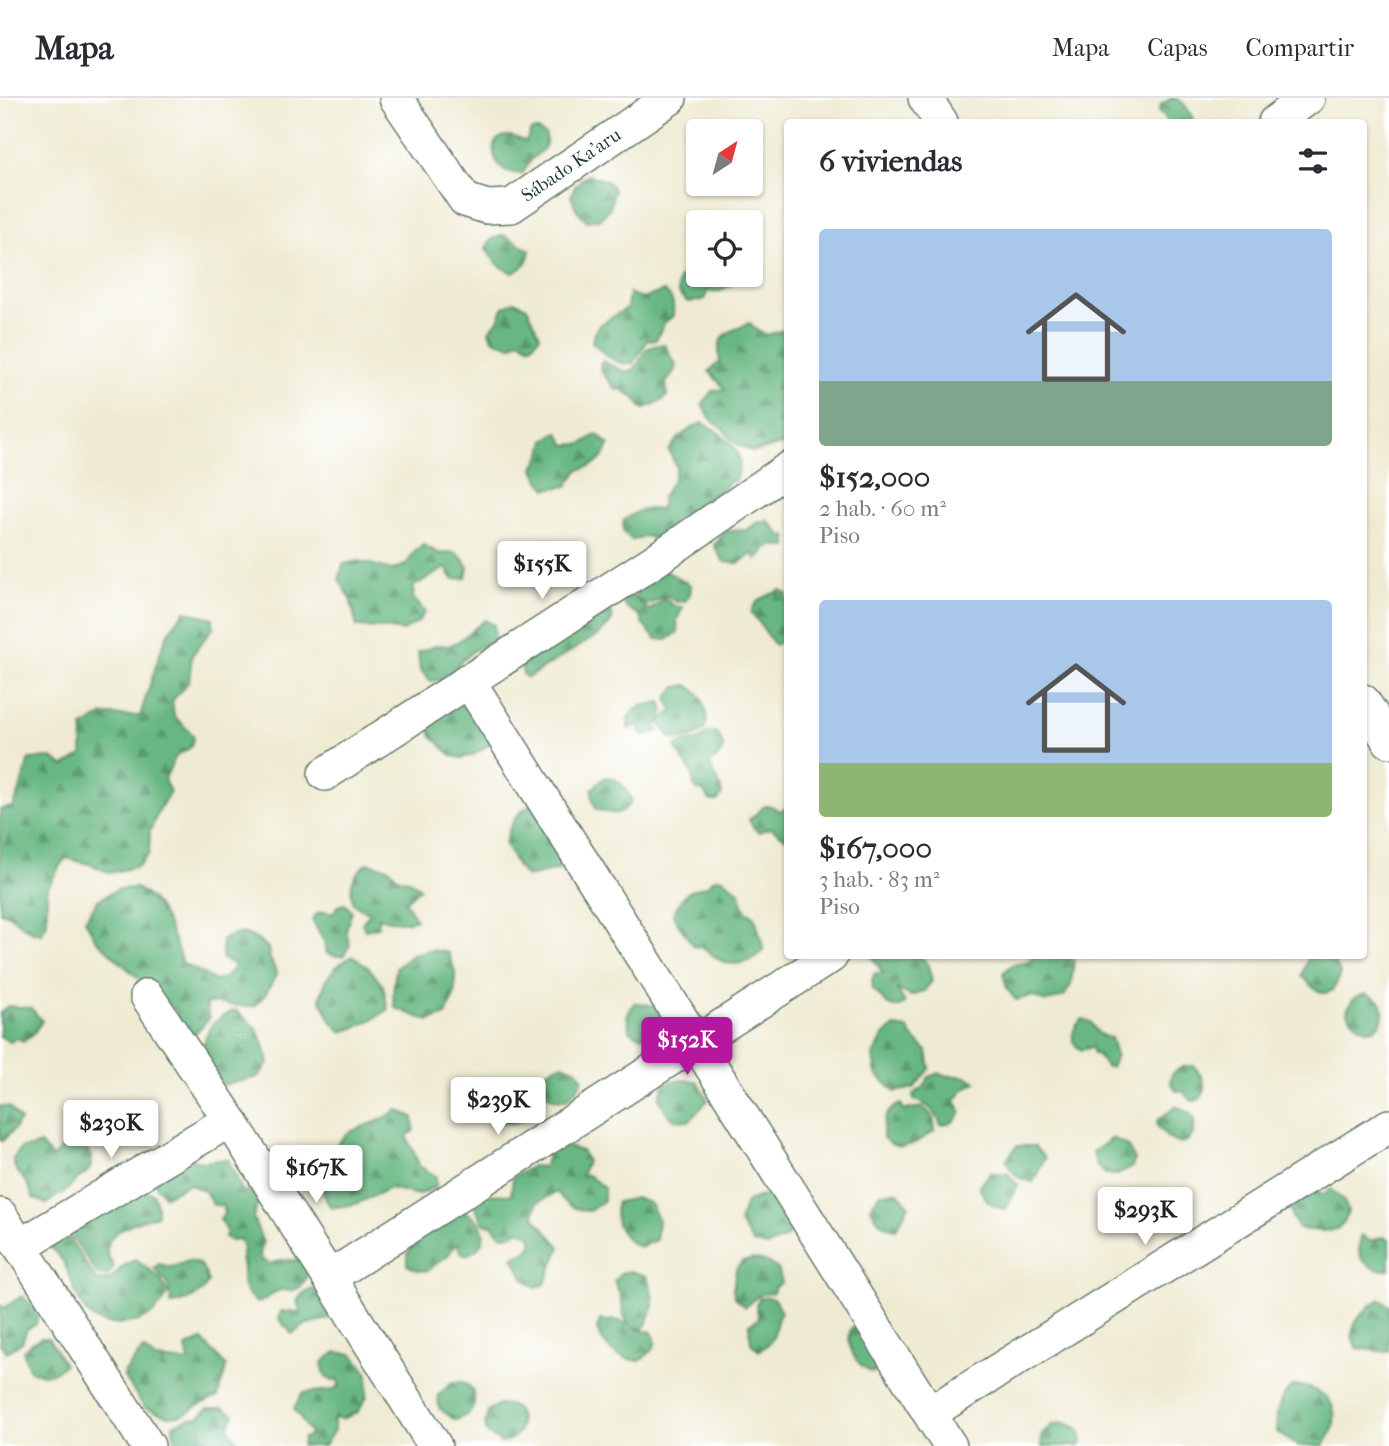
<!DOCTYPE html>
<html lang="es">
<meta charset="utf-8">
<style>
:root{--surface:#fff;--page:#f7f7f7;--text:#2b2b33;--muted:#7c7c81;--line:#e1e1e2;--accent:#b5179e}
body{margin:0;font-family:"IM FELL French Canon",serif;background:var(--page);color:var(--text);height:100vh;display:flex;flex-direction:column;font-size:26px;white-space:nowrap}
*{box-sizing:border-box;margin:0}
p{font-size:23px;color:var(--muted)}
.icon{flex:none;width:38px;height:38px;fill:none;stroke:currentColor;stroke-width:2;stroke-linecap:round;stroke-linejoin:round}
.map{position:relative;flex:1;overflow:hidden}
.side{position:absolute;left:784px;top:21px;width:583px;height:840px;display:flex;flex-direction:column;background:var(--surface);border-radius:7px;box-shadow:0 2px 5px #0004}
.side>*{flex:none}
.needle{width:46px;rotate:36deg}
.fabs{position:absolute;left:686px;top:21px;display:grid;gap:14px}
.fabs a{display:grid;place-items:center;width:77px;height:77px;border-radius:7px;background:var(--surface);box-shadow:0 2px 5px #0004;font-size:35px}
.price{position:absolute;translate:-50% -60px;padding:0 16px;border-radius:7px;background:#fff;color:#222;font-size:23px;line-height:46px;filter:drop-shadow(0 2px 4px #0008)}
.price::after{content:'';position:absolute;left:50%;top:42px;width:21px;height:16px;margin-left:-10px;background:inherit;clip-path:polygon(0 0,100% 0,50% 100%)}
.price.current{background:var(--accent);color:#fff}
ul{padding:0;list-style:none}
li{display:grid;align-content:center;gap:14px;height:371px;padding:0 35px}
li span{display:grid;place-items:center;height:217px;border-radius:7px;color:#555}
li>.icon{margin-inline-start:auto}
span .icon{width:126px;height:126px;fill:#fffc;stroke-width:1}
li b{font-size:30px}
h2{display:flex;justify-content:space-between;align-items:center;height:84px;padding:0 35px;font-size:30px}
header{display:flex;align-items:center;gap:42px;box-sizing:border-box;height:98px;padding:0 35px;background:var(--surface);border-bottom:2px solid var(--line)}
header strong{font-size:33px}
nav{display:flex;gap:38px;margin-inline-start:auto;font-size:24px}
.map>svg:first-child{display:block}
.forest{fill:url(#forest-firs);stroke:#447a5b;stroke-width:2}
.lines{fill:none;stroke-linecap:round;stroke-linejoin:round}
.minor-casing{stroke:#687a6c;stroke-width:36}
.minor{stroke:#fff;stroke-width:33}
.labels{text-anchor:middle;dominant-baseline:central;stroke-width:5;stroke-linejoin:round;paint-order:stroke}
.street-label{font-size:19px;fill:#1f3d34;stroke:#fff}
</style>
<header>
<strong>Mapa</strong>
<nav><a>Mapa</a><a>Capas</a><a>Compartir</a></nav>
</header>
<div class="map">
<svg width="1389" height="1348" viewBox="0 0 1389 1348">
<defs>
<pattern id="forest-firs" width="22" height="20" patternUnits="userSpaceOnUse" patternTransform="scale(1.75)"><rect width="22" height="20" fill="#68b782"/><path d="M5 1l3.5 6h-7zM16 11l3.5 6h-7z" fill="#55966b"/></pattern>
</defs>
<rect width="100%" height="100%" fill="#fff"/>
<filter id="ink" filterUnits="userSpaceOnUse"><feTurbulence type="fractalNoise" baseFrequency=".0143" numOctaves="2"/><feDisplacementMap in="SourceGraphic" scale="14" xChannelSelector="R" yChannelSelector="G"/><feConvolveMatrix kernelMatrix="1 2 1 2 8 2 1 2 1" color-interpolation-filters="sRGB"/></filter>
<filter id="wash" filterUnits="userSpaceOnUse"><feTurbulence type="fractalNoise" baseFrequency=".00686" numOctaves="4" result="noise"/><feDisplacementMap in="SourceGraphic" scale="28" xChannelSelector="R" yChannelSelector="G"/><feGaussianBlur stdDeviation="1.57" result="paint"/><feColorMatrix in="noise" values="0 0 0 0 0 0 0 0 0 0 0 0 0 0 0 0 0 1.4 0 .05"/><feComposite in="paint" operator="in"/></filter>
<g filter="url(#wash)">
<rect width="100%" height="100%" fill="#efebd3"/>
<g class="forest">
<path d="M1172,0c12,1 18,14 22,24h-27l-3,-7 -5,-3 2,-8z"/>
<path d="M531,32h7l8,5c2,16 -5,14 -14,24 -4,5 -6,10 -10,15 -6,-1 -12,-1 -17,-4 -14,-9 -18,-34 4,-34 5,0 12,4 17,6z"/>
<path d="M588,77c12,3 19,4 26,14l-4,19 -10,11 -13,2 -10,-11 -6,-14c4,-10 7,-16 17,-21z"/>
<path d="M502,137c11,3 17,11 28,15 -2,12 -6,17 -17,23 -15,-7 -19,-11 -27,-25l5,-8z"/>
<path d="M691,174l7,3h33l1,3 -1,7 -10,6 -10,1 -4,-3 -1,9 -3,2 -15,2c-10,-7 -12,-12 -9,-24z"/>
<path d="M664,193c9,7 10,13 9,25l-9,7 -8,17h-8l-15,23c-16,5 -30,-11 -41,-21l6,-16 29,-18 2,-15 13,6z"/>
<path d="M514,203l13,6 13,29 -9,10 -11,-6 -10,6c-11,-8 -14,2 -21,-15l10,-12 4,-11z"/>
<path d="M750,225l5,6 11,6 22,-6 -1,112 -5,4 -29,7 -18,-9 -12,-14 -11,-9 -10,-15 10,-14 13,-2 -16,-18 11,-9c-5,-28 7,-29 30,-39z"/>
<path d="M664,246c5,7 6,13 12,20l-2,8 -8,11 1,13 -6,5 -17,8c-6,-3 -6,-9 -11,-13 -5,-3 -8,-2 -11,-7l-6,1 -15,-19 -1,-7 3,-3c7,3 14,8 21,10 15,3 15,-16 23,-22 4,-3 12,-4 17,-5z"/>
<path d="M703,325c12,6 33,20 36,35 2,8 -1,15 -4,22l-7,3 -4,6 -11,6 -13,10 -6,7 -3,10 -29,20 -15,-6 -15,4 -9,-8v-11c13,-10 21,-14 37,-11l2,-13 11,-17 4,-12 -8,-17c8,-13 19,-23 34,-28z"/>
<path d="M558,334l8,13 16,-1 15,-10 12,11c-6,17 -15,21 -31,25l-11,16 -20,3 -8,-9 -5,-12 8,-14 3,-14z"/>
<polygon points="767,422 782,438 787,437 787,449 775,447 765,450 762,456 756,461 754,455 739,465 724,464 714,447 726,433 747,432 758,424"/>
<path d="M423,447l17,9c16,-5 20,0 28,13l-2,11 -13,1 -7,-11 -32,18 -1,12 12,14 -7,10 -15,9 -20,-3 -26,-1 -7,-29 -11,-19 4,-15 16,-3 33,9 14,-5 8,-12z"/>
<polygon points="664,472 691,487 690,496 685,503 676,504 667,498 646,507 636,500 636,487"/>
<path d="M782,492l5,5v42l-12,8c-9,-11 -13,-21 -24,-32 4,-15 18,-18 31,-23z"/>
<polygon points="629,493 633,499 649,512 665,501 674,508 683,509 677,522 678,534 667,542 656,541 643,527 640,518 626,509 621,501"/>
<path d="M603,511l8,2c5,11 -4,14 -10,22l-74,45 -4,-4 -2,-9z"/>
<path d="M185,513l28,7v10l-21,27 -3,26 -17,20 2,15 20,20 -3,11 -15,9 -12,24 6,12 -10,16 -10,23 -1,23 -11,12 -28,7 -17,-8 -27,-7 -6,7 -13,25v33l-6,11c-20,-2 -22,-18 -41,-22v-103l13,-2 6,-14 10,-34 23,-1 12,8 18,-11 1,-28 20,-12 37,1 21,-66 7,-17z"/>
<path d="M485,522l9,5 1,17c-19,1 -37,21 -48,37l-16,2 -11,-11 -2,-18 20,-7 11,1 10,-5z"/>
<path d="M687,587c14,9 15,11 19,28 5,22 -16,27 -34,26l-13,-16 14,-13 -6,-11 9,-12z"/>
<path d="M661,604c5,11 2,15 -5,23l3,6 -14,4 -3,-1 -5,-9 -9,4v-12c14,-14 15,-11 33,-15z"/>
<polygon points="456,605 477,606 493,644 473,657 462,660 452,658 432,638 429,629 439,616"/>
<path d="M708,634h8c12,15 8,21 -6,31 2,12 11,17 12,32l-5,6h-6l-9,-11h-5l-3,-4 -2,-13 -17,-26 9,-5 14,-1z"/>
<path d="M606,679c14,1 21,13 26,24 -12,17 -19,13 -36,8l-4,-11v-8l7,-8z"/>
<path d="M538,703l34,54 -10,14 -35,8 -10,-10 -12,-24c7,-24 10,-30 33,-42z"/>
<polygon points="765,708 772,708 779,713 787,710 787,741 771,730 758,734 753,729 749,722"/>
<path d="M368,765l21,5 9,10 11,2 11,8 -15,13 11,18c-12,6 -26,1 -38,-2v10l-13,3 -3,-7 8,-10 -17,-10c-4,-19 -1,-28 15,-40z"/>
<path d="M715,780l8,1 16,12 6,19 8,5 3,6 6,21 1,8c-10,13 -32,19 -46,8 -11,-7 -9,-11 -24,-12 -6,-11 -15,-20 -20,-32l7,-13 5,-6 7,-5 15,-4z"/>
<path d="M136,790c28,15 36,47 46,75l18,9 15,9 11,-4 9,-12 -13,-6v-19c23,-12 27,-6 46,8l2,11 7,15 -11,19 -11,13c-17,2 -32,-4 -49,-3l3,16 -15,15 -11,-7 -7,-12 1,-4 -10,-7 -70,-63 -12,-21 13,-20 20,-11z"/>
<path d="M345,806l7,7 -6,20 4,14 -7,11h-7l-9,-2 -2,-11 -13,-23c4,-8 12,-11 19,-6l9,-9z"/>
<polygon points="430,852 448,854 455,874 455,895 446,917 429,923 395,910 393,896 396,870 412,857"/>
<path d="M353,858l17,13 13,17 5,24c-15,10 -28,17 -46,22l-10,-10 -12,-24c7,-23 12,-31 33,-42z"/>
<path d="M871,858h50l7,9 4,16 -8,10 -13,5 -14,-7 8,14 -5,4c-18,0 -15,-9 -27,-17l-1,-10 3,-7h8z"/>
<polygon points="1032,858 1070,858 1074,863 1071,887 1064,898 1046,904 1032,898 1016,902 1007,891 1003,875 1012,867 1029,864"/>
<path d="M1321,858l14,7 5,10c-7,30 -23,22 -38,2l6,-17z"/>
<path d="M1366,896c4,2 11,4 15,8 8,16 -7,47 -34,11l1,-5 6,-10z"/>
<path d="M634,905c21,1 35,4 33,29 -14,5 -25,8 -37,-1l-3,-15z"/>
<polygon points="8,908 31,910 42,923 33,936 24,943 17,940 10,944 0,938 0,915"/>
<path d="M235,912c24,18 27,24 34,53l-11,14 -35,8 -22,-33c7,-25 10,-31 34,-42z"/>
<path d="M1083,921l8,3c5,10 8,14 20,16l5,17 -5,12h-5l-8,-12 -4,-1 -2,-7 -10,3c-15,-7 -10,-23 1,-31z"/>
<polygon points="894,929 908,931 915,942 927,953 930,970 914,990 895,994 876,976 873,958 884,937"/>
<path d="M563,966l14,6 6,9c-13,21 -19,29 -41,12l-2,-14 14,-10z"/>
<path d="M1194,968c10,12 16,24 2,35 -6,0 -10,-4 -13,-10h-7l-5,-9 1,-8 10,-7z"/>
<path d="M938,975c13,7 24,-2 38,9l-13,8 -8,11 6,10c-4,10 -9,13 -20,14 -6,-14 -13,-21 -27,-25l-1,-6 11,-7 5,-10z"/>
<path d="M676,982l21,1 11,19 -19,21c-21,-1 -21,-5 -30,-23l5,-13z"/>
<path d="M511,990c14,2 21,6 25,20 -10,10 -19,18 -34,14l-8,-13 1,-14z"/>
<path d="M901,1006l3,7 6,-2 13,-2 10,10 2,13c-11,8 -28,21 -42,15 -4,-2 -7,-5 -10,-7 0,-17 2,-28 18,-34z"/>
<polygon points="0,1008 9,1009 20,1022 15,1030 2,1043 0,1042"/>
<path d="M1176,1008c4,2 11,5 14,8 11,13 0,35 -17,27 -7,-3 -12,-10 -16,-16l1,-5z"/>
<path d="M397,1012l16,7 1,13 -7,6c3,11 9,19 12,30l17,10v11l-18,8 -28,-7 -34,16 -25,4c-13,-19 -13,-42 8,-55l-3,-7c12,-16 22,-18 40,-24 8,-3 15,-8 21,-12z"/>
<polygon points="1113,1040 1127,1048 1135,1062 1131,1070 1117,1077 1105,1076 1096,1067 1093,1054"/>
<path d="M79,1043c9,9 20,21 7,32 -2,3 -6,4 -9,6 0,1 -7,8 -8,9 -7,6 -15,9 -22,16l-14,-6 -5,-13 -13,-17 -2,-9 8,-11 11,-1 8,-3 12,13 17,-14z"/>
<path d="M553,1048h12l17,5 5,10 -6,15 7,-1 16,13v12l-14,11c-16,-2 -24,-5 -33,-19l-21,11 -2,14 26,30 -15,37 -9,4 -12,-9 -11,-22 14,-6 6,-7 -3,-9 -11,-5 -5,4 -13,1 -9,-10 -8,-1 -10,-19 5,-11 32,1 2,-18 19,-11 11,1z"/>
<path d="M1017,1048h17l11,12 -12,24c-16,-3 -20,-8 -27,-22z"/>
<path d="M187,1059l15,5 26,-3 14,31 16,4 -1,13 -4,10 10,26 -3,10 2,7 8,4 9,-4 29,1c1,10 -2,26 -14,29 -7,2 -11,-2 -17,1 -10,5 -7,8 -20,12l-11,-11 -4,-11 1,-13 -2,-11 2,-8 -3,-10 -9,2 -6,-4 2,-6 -7,-12 4,-4 -1,-9 -11,-2 -7,-13 -16,-7 -24,12 -9,-10 -2,-13z"/>
<path d="M990,1075h17l11,12 -13,24c-15,-3 -19,-8 -26,-22z"/>
<path d="M1316,1090l7,7 8,-6 13,12 4,11c-2,4 -2,9 -5,12 -9,11 -30,6 -43,5 -8,-9 -11,-16 -10,-29z"/>
<path d="M142,1092l11,3 4,13v9c-16,6 -50,13 -50,36 0,5 4,11 7,16l-7,9 -9,-1 -24,-36 -2,-13z"/>
<path d="M898,1094l11,13 -13,24c-15,-3 -19,-9 -26,-22l11,-14z"/>
<polygon points="766,1096 791,1115 792,1129 786,1140 767,1148 753,1145 739,1124 746,1104"/>
<path d="M635,1100l15,5 8,16 -2,21 -16,7c-18,-6 -29,-27 -23,-45z"/>
<path d="M461,1111c4,3 11,6 15,10 14,15 7,31 -11,36l-6,-5v-7l-5,4 -6,8 -21,16 -10,-1 -10,-5v-11l7,-11z"/>
<path d="M70,1137l2,7 24,38h13l13,-13 13,-8 25,19 8,16c-9,17 -21,28 -41,29 -7,0 -15,2 -22,0 -27,-5 -31,-39 -41,-60 -3,-6 -9,-11 -14,-16z"/>
<path d="M1362,1137l8,6 13,-4 6,2v31c-14,1 -31,-6 -30,-23 0,-4 2,-8 3,-12z"/>
<polygon points="753,1161 766,1164 778,1171 782,1184 774,1190 773,1195 760,1196 745,1209 736,1201 733,1192 736,1171 742,1164"/>
<path d="M189,1163c14,2 15,8 19,21 -7,15 -21,18 -37,23 0,-17 -5,-26 -17,-37l5,-4 13,3z"/>
<path d="M630,1173l16,5c9,19 10,35 -3,53l-9,-2 5,3 13,2 4,10 -4,9 -12,10c-22,-2 -34,-10 -43,-32l3,-9 8,1 8,-1 13,4c-8,-9 -6,-19 -9,-30 -1,-4 -4,-8 -6,-12l7,-9z"/>
<path d="M316,1191l8,2 12,24 -7,4 -22,5 -15,10 -13,-15 2,-8 20,2 -4,-12c5,-8 9,-11 19,-12z"/>
<path d="M22,1198c9,8 18,15 14,28l-9,5 -5,13 -15,10 -7,-8v-39l4,3z"/>
<path d="M760,1199c14,0 17,2 21,15 -11,18 1,25 -22,39l-8,-8 -2,-19 10,-5 -3,-14z"/>
<path d="M1380,1201l9,7v46l-32,-4c-14,-21 7,-38 23,-49z"/>
<path d="M869,1226l21,41 -17,8c-17,-7 -28,-27 -22,-45z"/>
<path d="M41,1240h8l15,27c-14,12 -18,10 -34,6l-7,-20 8,-8z"/>
<path d="M202,1242l24,26c-1,11 -7,20 -8,31l-15,6 -20,12 -14,1 -24,-8 -21,-31 1,-5 18,-23 12,10 34,3 -3,-15z"/>
<polygon points="336,1254 353,1256 368,1276 367,1298 358,1314 342,1321 334,1320 334,1332 324,1348 302,1348 303,1340 311,1337 300,1319 294,1311 302,1295 334,1292 340,1286 337,1282 332,1283 325,1277 322,1265"/>
<path d="M453,1284c3,0 8,-1 11,1 11,4 13,21 6,29 -4,5 -10,6 -15,8l-16,-12 -1,-13z"/>
<path d="M1293,1287c27,2 49,16 39,46 -2,5 -6,11 -9,15h-25l-21,-13c-2,-22 1,-33 16,-48z"/>
<path d="M499,1307c4,0 8,-1 12,1 10,3 12,22 5,29 -3,4 -9,6 -15,8l-14,-10c-3,-8 -2,-15 2,-23z"/>
<polygon points="208,1310 223,1310 234,1316 228,1330 238,1344 234,1348 178,1348 174,1338 173,1327 189,1320 199,1319"/>
<polygon points="1065,1325 1079,1331 1082,1344 1080,1348 1042,1348 1041,1338 1053,1326"/>
</g>
</g>
<g filter="url(#ink)">
<g class="lines">
<defs>
<g id="minor">
<path id="s1" d="M396,0l69,102 22,7 24,-1 159,-108"/>
<polyline points="925,0 941,24"/>
<polyline points="1275,24 1308,0"/>
<polyline points="468,582 950,1348"/>
<polyline points="1363,603 1389,643"/>
<polyline points="325,676 654,463 788,371"/>
<polyline points="147,898 230,1022 435,1348"/>
<polyline points="0,1117 148,1348"/>
<polyline points="20,1148 230,1022"/>
<polyline points="330,1179 831,858"/>
<polyline points="930,1315 1389,1028"/>
</g>
</defs>
<use href="#minor" class="minor-casing"/>
<use href="#minor" class="minor"/>
</g>
</g>
<g class="labels">
<g class="street-label">
<text stroke="none"><textPath href="#s1" startOffset="243">Sábado Ka'aru</textPath></text>
</g>
</g>
</svg>
<div class="fabs">
<a><svg class="needle" viewBox="-14 -14 28 28"><path d="M0-13l5 13h-10z" fill="#e53935"/><path d="M0 13l5-13h-10z" fill="#7c7c81"/></svg></a>
<a><svg class="icon" aria-label="locate" viewBox="0 0 24 24"><circle cx="12" cy="12" r="6"/><path d="M12 2v4M12 18v4M2 12h4M18 12h4"/></svg></a>
</div>
<b class="price" style="left:542px;top:503px">$155K</b>
<b class="price current" style="left:687px;top:979px">$152K</b>
<b class="price" style="left:498px;top:1039px">$239K</b>
<b class="price" style="left:111px;top:1062px">$230K</b>
<b class="price" style="left:316px;top:1107px">$167K</b>
<b class="price" style="left:1145px;top:1149px">$293K</b>
<section class="side">
<h2>6 viviendas<svg class="icon" aria-label="filters" viewBox="0 0 24 24"><path d="M4 7h16M4 17h16"/><circle cx="9" cy="7" r="2"/><circle cx="15" cy="17" r="2"/></svg></h2>
<ul>
<li><span style="background:linear-gradient(#a9c7e8 70%,#7fa58c 0)"><svg class="icon" aria-label="home" viewBox="0 0 24 24"><path d="M3 11l9-7 9 7M6 9v11h12V9"/></svg></span><div><b>$152,000</b><p>2 hab. · 60 m²</p><p>Piso</p></div></li>
<li><span style="background:linear-gradient(#a9c7e8 75%,#8fb573 0)"><svg class="icon" aria-label="home" viewBox="0 0 24 24"><path d="M3 11l9-7 9 7M6 9v11h12V9"/></svg></span><div><b>$167,000</b><p>3 hab. · 83 m²</p><p>Piso</p></div></li>
</ul>
</section>
</div>
